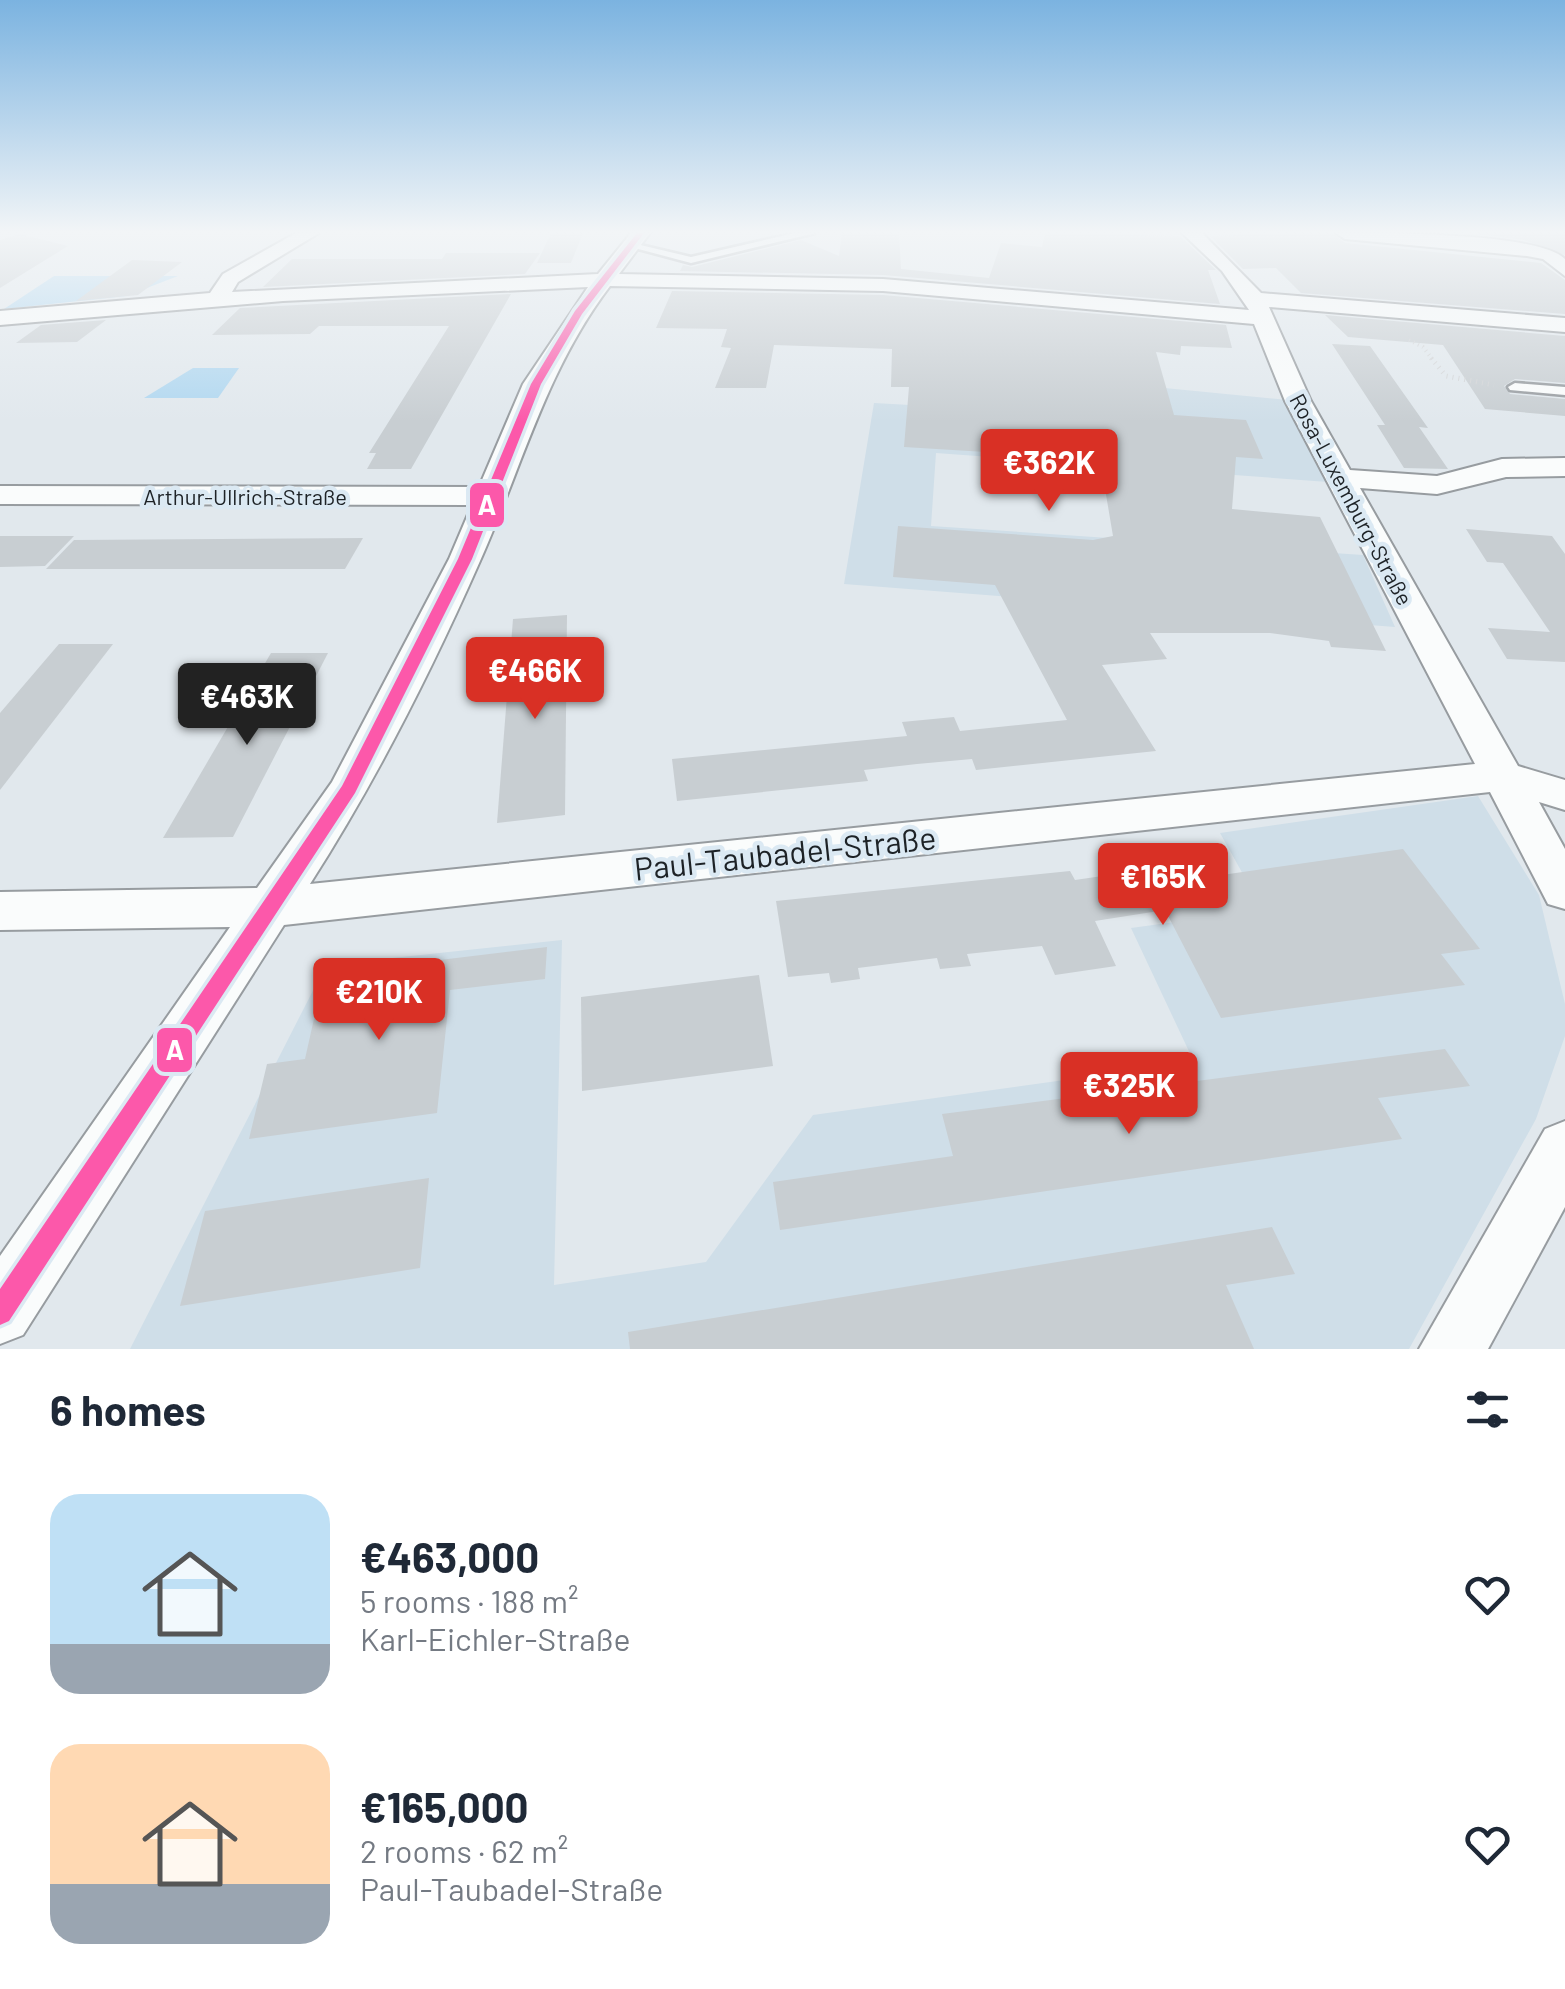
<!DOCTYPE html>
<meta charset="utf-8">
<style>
:root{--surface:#fff;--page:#f6f6f7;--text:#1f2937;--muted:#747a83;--accent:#d93025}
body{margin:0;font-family:Barlow,sans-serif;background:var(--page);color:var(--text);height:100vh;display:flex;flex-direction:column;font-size:38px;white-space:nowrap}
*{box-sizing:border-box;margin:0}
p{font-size:32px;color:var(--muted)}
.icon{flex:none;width:55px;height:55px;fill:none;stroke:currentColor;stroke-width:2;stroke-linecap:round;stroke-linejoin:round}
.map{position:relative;height:1349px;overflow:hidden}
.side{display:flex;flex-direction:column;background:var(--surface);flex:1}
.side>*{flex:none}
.price{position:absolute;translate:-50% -85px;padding:0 22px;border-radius:10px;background:var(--accent);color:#fff;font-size:32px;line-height:65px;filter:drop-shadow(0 2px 5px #0008)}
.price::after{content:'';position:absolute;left:50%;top:60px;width:30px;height:22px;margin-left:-15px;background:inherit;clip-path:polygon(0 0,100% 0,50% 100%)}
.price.selected{background:#222;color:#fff}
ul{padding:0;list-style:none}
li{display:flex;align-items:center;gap:30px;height:250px;padding:0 50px}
li span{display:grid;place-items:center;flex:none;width:280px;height:200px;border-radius:30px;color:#555}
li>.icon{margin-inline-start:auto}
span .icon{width:120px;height:120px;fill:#fffc;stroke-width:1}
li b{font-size:42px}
h2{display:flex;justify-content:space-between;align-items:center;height:120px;padding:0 50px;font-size:42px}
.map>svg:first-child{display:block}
.built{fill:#cfdee8}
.green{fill:#b0d7f0}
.building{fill:#c8ced2}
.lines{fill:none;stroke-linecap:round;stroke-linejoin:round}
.lane-casing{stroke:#979ca0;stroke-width:5}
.street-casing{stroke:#979ca0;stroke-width:4}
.path-far1{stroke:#d2d4d6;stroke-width:4;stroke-dasharray:1 4;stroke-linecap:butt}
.path{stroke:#d2d4d6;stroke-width:5;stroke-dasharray:1 5;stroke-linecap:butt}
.lane{fill:#fafcfc;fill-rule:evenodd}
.street{fill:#fafcfc;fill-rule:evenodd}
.bus-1-casing{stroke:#dbe9f3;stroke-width:7}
.bus-1{fill:#fc58aa;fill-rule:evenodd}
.labels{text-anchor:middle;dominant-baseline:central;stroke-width:9;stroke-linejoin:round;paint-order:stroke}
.far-street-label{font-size:22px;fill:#1d2226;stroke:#dbe9f3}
.near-street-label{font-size:32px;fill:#1d2226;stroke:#dbe9f3}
.line-badge{stroke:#dbe9f3;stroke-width:4}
.badge-label{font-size:28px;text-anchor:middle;font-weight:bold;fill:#fff}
</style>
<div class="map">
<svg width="1565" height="1349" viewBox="0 0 1565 1349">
<rect width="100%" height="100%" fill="#e1e8ed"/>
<g class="built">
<polygon points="948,367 1288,400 1328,482 936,453 931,526 1363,555 1395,627 844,584 874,403 946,407"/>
<polygon points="1478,796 1539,895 1565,1004 1565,1036 1536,1119 1409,1349 130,1349 326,965 562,940 554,1285 706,1262 813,1115 1194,1062 1131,928 1263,910 1220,833"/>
</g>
<g class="green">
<polygon points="54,276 178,276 126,296 4,309"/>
<polygon points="193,368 239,368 218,398 144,398"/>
</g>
<g class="building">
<polygon points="551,233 583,233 571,263 537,263"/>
<polygon points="842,233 899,233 901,269 989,278 1001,243 1042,247 1045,233 1180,236 1216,270 1208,270 1220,304 883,275 680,271 683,265 692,267 801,240 839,256"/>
<polygon points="1294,233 1332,233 1345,243 1541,263 1565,280 1565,314 1301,293 1276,268 1243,269 1210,236"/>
<polygon points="1471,233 1565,233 1565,255 1524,240"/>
<polygon points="20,234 68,246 0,288 0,240"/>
<polygon points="446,253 540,253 525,274 263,287 292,259 442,259"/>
<polygon points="132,260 182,262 138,295 76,301"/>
<polygon points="672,291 883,295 1226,325 1232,348 1181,346 1180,355 1156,352 1174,415 1246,420 1263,459 1236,457 1232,509 1320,517 1386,651 1331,647 1329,641 1270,633 1150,633 1167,659 1102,665 1156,751 976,770 972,759 917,764 864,770 868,781 677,801 672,759 907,736 902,722 954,717 960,731 1067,720 995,585 893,577 898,526 1093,540 1113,536 1100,459 904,447 909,387 891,387 892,349 774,345 766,388 715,388 731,348 721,347 727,329 656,328"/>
<polygon points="511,294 411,469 367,469 376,453 369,453 449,326 319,326 310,334 212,335 240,308"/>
<polygon points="1325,315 1565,336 1565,383 1515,379 1504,386 1510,394 1565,399 1565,416 1485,409 1443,345 1348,337"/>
<polygon points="106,320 77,342 16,343 41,325"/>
<polygon points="1332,344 1370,346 1428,428 1419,427 1448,469 1404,468 1377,425 1385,425"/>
<polygon points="1466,529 1552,536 1565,554 1565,662 1507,659 1488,628 1550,632 1503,563 1487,562"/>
<polygon points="0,536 74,536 45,566 0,567"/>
<polygon points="363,538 345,569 46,569 74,540"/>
<polygon points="567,615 565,815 497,823 513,619"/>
<polygon points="59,644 113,644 0,790 0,713"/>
<polygon points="271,653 328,653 233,837 163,838"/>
<polygon points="1403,849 1480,949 1441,954 1465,985 1221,1018 1165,910 1095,921 1116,966 1055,975 1042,946 967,954 971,966 940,969 937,958 858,968 860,979 831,983 829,973 788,977 776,901 1070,871 1075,880 1205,861 1215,876"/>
<polygon points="547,947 545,979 450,990 437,1113 249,1139 267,1064 305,1059 324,974"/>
<polygon points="759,975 773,1066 582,1091 581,997"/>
<polygon points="1445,1049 1470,1086 1378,1098 1402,1139 780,1230 773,1182 953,1156 942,1114"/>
<polygon points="429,1178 420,1268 180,1306 205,1211"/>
<polygon points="1272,1227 1295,1274 1226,1285 1254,1349 630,1349 628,1332"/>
</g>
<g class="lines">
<defs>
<g id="lane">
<polygon points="795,233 815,233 691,263 627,246 632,243 691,257"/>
<polygon points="1515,383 1565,387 1565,395 1510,390 1508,387"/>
</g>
<g id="street">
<path d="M296,233h23l-81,49 -6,10 366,-18 33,-41h19l-31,41 264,5 366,31 -27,-39 -40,-38h20l59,60 304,25v14l-296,-25 42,94 39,69 87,6 65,-17 63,-1v18l-59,1 -69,17 -77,-6 158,278 47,14v30l-26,-8 26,47v60l-17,-5 -58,-112 -1206,133 -261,410 -23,9v-88l230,-329 -230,3v-38l257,-4 75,-106 117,-223 23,-54 -472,-1v-18l479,1 44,-103 65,-97 -305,14 -283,24v-14l210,-18 13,-19zM610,286l273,5 371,33 31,77 190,363 -1165,120c66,-103 121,-212 170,-323 42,-94 66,-191 130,-275z"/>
<path d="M1336,233c43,0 202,-1 229,26v17l-22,-17 -16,-3 -182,-17z"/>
<polygon points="1565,1121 1565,1207 1488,1349 1419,1349 1545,1129"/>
</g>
</defs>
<use href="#lane" class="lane-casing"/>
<use href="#street" class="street-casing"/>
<polyline class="path-far1" points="1409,340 1423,347 1433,360"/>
<polyline class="path" points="1431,358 1446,376 1494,385"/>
<use href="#lane" class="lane"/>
<use href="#street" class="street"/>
<defs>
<polygon id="bus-1" points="637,233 644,233 582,314 541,384 472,559 355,793 9,1321 0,1325 0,1289 342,786 458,559 531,384 575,311"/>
</defs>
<use href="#bus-1" class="bus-1-casing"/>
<use href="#bus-1" class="bus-1"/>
</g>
<linearGradient id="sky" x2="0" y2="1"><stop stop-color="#7bb3e0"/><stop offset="0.55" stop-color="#f2f5f7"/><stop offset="1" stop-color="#f2f5f7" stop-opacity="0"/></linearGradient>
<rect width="1565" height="422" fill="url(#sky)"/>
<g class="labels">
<g class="far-street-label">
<text x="245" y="496">Arthur-Ullrich-Straße</text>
<text transform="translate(1352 499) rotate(62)">Rosa-Luxemburg-Straße</text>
</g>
<g class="near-street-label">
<text transform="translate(785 852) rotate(-6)">Paul-Taubadel-Straße</text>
</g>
</g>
<g class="line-badge">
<rect x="468" y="481" width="38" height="48" rx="10" fill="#fc58aa"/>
<rect x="155" y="1026" width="39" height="48" rx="10" fill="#fc58aa"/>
</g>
<g class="badge-label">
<text x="487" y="515">A</text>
<text x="175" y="1060">A</text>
</g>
</svg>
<b class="price" style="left:1049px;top:514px">€362K</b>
<b class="price" style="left:535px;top:722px">€466K</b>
<b class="price selected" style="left:247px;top:748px">€463K</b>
<b class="price" style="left:1163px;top:928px">€165K</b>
<b class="price" style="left:379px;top:1043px">€210K</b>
<b class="price" style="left:1129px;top:1137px">€325K</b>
</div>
<section class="side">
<h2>6 homes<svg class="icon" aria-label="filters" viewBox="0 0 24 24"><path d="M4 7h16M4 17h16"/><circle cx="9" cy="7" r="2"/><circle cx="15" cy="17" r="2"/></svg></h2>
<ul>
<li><span style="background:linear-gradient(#bfe0f5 75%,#9aa5b1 0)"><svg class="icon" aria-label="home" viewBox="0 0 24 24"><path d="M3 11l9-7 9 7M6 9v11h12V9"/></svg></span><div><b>€463,000</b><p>5 rooms · 188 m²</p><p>Karl-Eichler-Straße</p></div><svg class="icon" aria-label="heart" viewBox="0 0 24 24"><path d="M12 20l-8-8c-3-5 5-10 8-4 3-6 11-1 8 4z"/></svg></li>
<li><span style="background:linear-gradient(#ffd9b3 70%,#9aa5b1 0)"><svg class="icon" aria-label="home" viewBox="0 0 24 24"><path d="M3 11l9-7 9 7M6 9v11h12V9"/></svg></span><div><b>€165,000</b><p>2 rooms · 62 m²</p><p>Paul-Taubadel-Straße</p></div><svg class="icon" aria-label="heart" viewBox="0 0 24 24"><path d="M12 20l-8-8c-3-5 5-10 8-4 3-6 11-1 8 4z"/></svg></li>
</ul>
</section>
